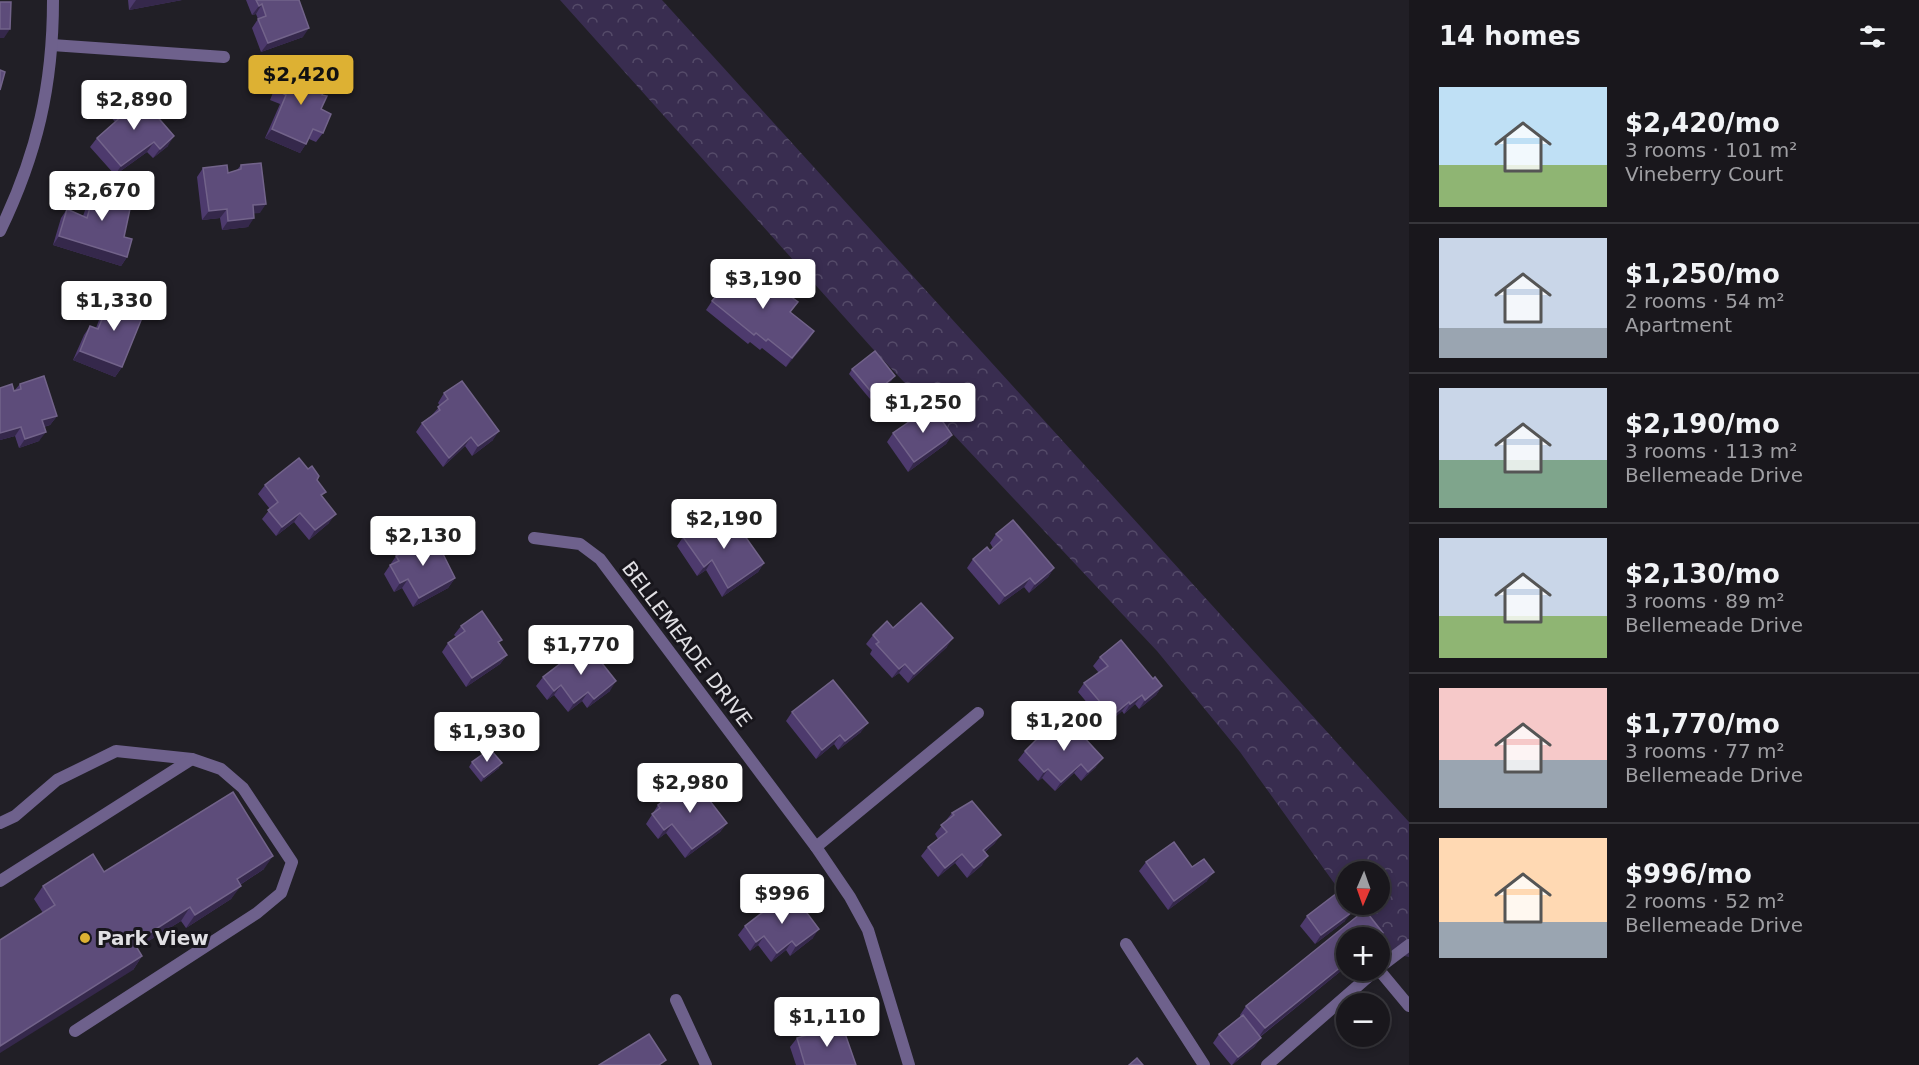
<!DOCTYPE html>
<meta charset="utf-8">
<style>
:root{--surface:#19171c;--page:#262429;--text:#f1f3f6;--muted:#9f9fa3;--line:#37363b;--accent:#ddb133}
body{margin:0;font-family:"DejaVu Sans",sans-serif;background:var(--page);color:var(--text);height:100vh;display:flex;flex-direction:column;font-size:22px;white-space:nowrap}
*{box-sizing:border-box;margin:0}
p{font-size:20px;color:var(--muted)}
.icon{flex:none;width:33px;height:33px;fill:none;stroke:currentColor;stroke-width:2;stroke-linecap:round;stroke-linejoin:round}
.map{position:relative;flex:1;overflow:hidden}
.side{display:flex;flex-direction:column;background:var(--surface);width:510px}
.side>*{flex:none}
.needle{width:39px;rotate:182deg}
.tools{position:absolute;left:1336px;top:861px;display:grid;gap:12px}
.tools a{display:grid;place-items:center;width:54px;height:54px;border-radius:50%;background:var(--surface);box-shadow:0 3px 9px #0003,0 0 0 2px var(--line);font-size:30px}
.price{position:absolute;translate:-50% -51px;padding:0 14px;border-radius:6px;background:#fff;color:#222;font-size:20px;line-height:39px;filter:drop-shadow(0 2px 3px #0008)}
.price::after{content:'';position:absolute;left:50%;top:36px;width:18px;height:14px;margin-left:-9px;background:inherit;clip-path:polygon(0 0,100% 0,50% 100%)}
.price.selected{background:var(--accent);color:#111}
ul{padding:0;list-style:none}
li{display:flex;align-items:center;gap:18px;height:150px;padding:0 30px}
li+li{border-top:2px solid var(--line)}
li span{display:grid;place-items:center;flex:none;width:168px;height:120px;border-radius:0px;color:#555}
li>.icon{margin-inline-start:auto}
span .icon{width:72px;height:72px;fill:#fffc;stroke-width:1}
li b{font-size:26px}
h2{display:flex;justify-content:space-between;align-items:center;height:72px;padding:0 30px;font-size:26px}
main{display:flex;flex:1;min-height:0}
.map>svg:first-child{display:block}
.forest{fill:url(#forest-crowns)}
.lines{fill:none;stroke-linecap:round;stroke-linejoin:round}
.service{stroke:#6e618c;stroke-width:12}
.minor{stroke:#6e618c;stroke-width:12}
.tertiary{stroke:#6e618c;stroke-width:12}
.wall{fill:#4d3a6d}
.shaded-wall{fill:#35284b}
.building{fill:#5d4c7a;stroke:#72638a;stroke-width:1.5}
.poi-dot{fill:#ddb133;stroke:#18161c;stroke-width:2}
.labels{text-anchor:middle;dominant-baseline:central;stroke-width:6;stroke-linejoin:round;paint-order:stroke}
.street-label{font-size:20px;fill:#e1e0e4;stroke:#18161c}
.poi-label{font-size:20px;font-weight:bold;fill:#e1e0e4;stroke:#18161c;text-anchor:start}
</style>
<main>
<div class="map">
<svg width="1409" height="1065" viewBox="0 0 1409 1065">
<defs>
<pattern id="forest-crowns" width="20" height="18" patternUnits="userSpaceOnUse" patternTransform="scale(1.5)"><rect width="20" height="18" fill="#392d50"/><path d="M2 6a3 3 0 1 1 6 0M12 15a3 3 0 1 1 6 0" fill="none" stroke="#554b69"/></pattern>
</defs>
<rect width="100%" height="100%" fill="#211f26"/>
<polygon class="forest" points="560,0 662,0 1409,822 1409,957 1380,951 1380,938 1370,937 1350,905 1380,904 1380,872 1347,872 1347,901 1240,752 1157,651 872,348"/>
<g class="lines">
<g class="service">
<polyline points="0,823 15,816 57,780 116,751 192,759 221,769 243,788 292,862 281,893 257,913 75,1031"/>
<polyline points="0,881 192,759"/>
<polyline points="1126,944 1204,1065"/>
</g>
<g class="minor">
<polyline points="52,45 224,57"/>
<path d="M0,231c37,-77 53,-145 53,-231"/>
<polyline points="534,538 580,544 600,559 816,847 850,897 868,930 909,1065"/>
<polyline points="816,847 978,713"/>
<polyline points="676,1000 706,1065"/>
</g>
<g class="tertiary">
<polyline points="1380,967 1409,945"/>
<polyline points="1379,970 1409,1006"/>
<polyline points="1267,1065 1376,970"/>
</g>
</g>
<g class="wall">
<polygon points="128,0 182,0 129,10"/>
<polygon points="246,0 299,0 303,37 261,52 252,28 258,19 256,14 252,15"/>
<polygon points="287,66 322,95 321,109 323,133 316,142 309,139 300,153 265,138 280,104 270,100 280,75"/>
<polygon points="116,107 168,146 153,158 147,152 115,175 90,147 97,138 115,122 110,116"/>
<polygon points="241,165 260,213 254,213 248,227 222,230 220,218 202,220 197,177 203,168 228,173 237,170"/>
<polygon points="97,184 124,237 127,257 121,266 53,245 61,218 67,209 83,216 91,193"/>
<polygon points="112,295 122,367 115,377 73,360 84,335 90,326 96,328 105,304"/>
<polygon points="712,301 790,312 814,331 786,367 762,348 760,350 750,342 748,344 706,310"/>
<polygon points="852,369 892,380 870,399 849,374"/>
<polygon points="20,384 57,416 50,425 44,427 39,441 19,448 15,436 0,440 0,388 14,391"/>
<polygon points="444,393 493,440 472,456 465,446 443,467 416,432 422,423 431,416 440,406 438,403"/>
<polygon points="893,433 952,435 946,444 908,472 887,442"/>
<polygon points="317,480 322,497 329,523 309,540 294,522 276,536 262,519 270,509 258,494 265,485"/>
<polygon points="712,527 764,563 758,572 722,597 706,570 697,576 677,546 683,537"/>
<polygon points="996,534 1054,568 1048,577 1029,593 1024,587 999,605 967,568 973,559 990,551 993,548 990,543"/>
<polygon points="396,556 455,578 448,588 413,607 402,588 394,592 384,574"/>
<polygon points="461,626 499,643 507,655 500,664 466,687 442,652 448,643 456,637 454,635"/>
<polygon points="893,628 947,647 908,683 899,673 892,678 870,654 872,650 866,644 873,635"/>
<polygon points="1100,657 1153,679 1162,686 1156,695 1139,709 1135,704 1124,714 1122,711 1106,725 1078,692 1084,683 1099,673 1093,666"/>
<polygon points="543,677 610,691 587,708 582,701 568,712 554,695 547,700 536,686"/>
<polygon points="792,712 861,732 838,750 834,744 816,759 786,721"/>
<polygon points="1049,737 1096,767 1081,781 1074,773 1055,791 1042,778 1038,781 1018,760 1025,751"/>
<polygon points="472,762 499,768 481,782 469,767"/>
<polygon points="658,805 727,823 720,832 685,858 666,833 658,839 646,824"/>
<polygon points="952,813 1001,835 994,844 985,852 982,865 967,878 955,863 938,877 921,856 928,847 938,839 935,834"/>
<polygon points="1146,862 1192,867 1207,881 1168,910 1139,871"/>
<polygon points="264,869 240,885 231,899 186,928 181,921 137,948 142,956 133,970 43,913 34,899 43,886 104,872"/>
<polygon points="1365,910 1383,933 1380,938 1347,938 1347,966 1260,1037 1261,1038 1254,1047 1232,1065 1231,1065 1213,1043 1219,1034 1241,1017 1240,1015 1246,1006"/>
<polygon points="1307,916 1345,921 1315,944 1300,926"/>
<polygon points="745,926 813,938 790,956 786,950 771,962 758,945 750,951 738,935"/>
<polygon points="797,1038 856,1065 796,1065 790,1047"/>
</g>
<g class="shaded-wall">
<polygon points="136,0 182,0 129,10"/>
<polygon points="262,4 256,14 252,15 259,6"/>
<polygon points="309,28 303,37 261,52 268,43"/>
<polygon points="0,29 10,29 4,38 0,38"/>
<polygon points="272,129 306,144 300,153 265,138"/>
<polygon points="174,136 168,146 153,158 160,149"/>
<polygon points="154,142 147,152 115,175 121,166"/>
<polygon points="266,204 260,213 246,214 253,205"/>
<polygon points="227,209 220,218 202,220 209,211"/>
<polygon points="254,218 248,227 222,230 228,221"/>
<polygon points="59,236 127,257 121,266 53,245"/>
<polygon points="814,331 808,341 786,367 792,358"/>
<polygon points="80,351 122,367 115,377 73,360"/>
<polygon points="895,376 892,380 870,399 873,394"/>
<polygon points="57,416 50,425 35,429 42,420"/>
<polygon points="21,427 15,436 0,440 0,433"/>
<polygon points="499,431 493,440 472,456 478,446"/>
<polygon points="46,432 39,441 19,448 25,439"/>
<polygon points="952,435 946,444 908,472 914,462"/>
<polygon points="471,437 465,446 443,467 449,458"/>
<polygon points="300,513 294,522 276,536 282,527"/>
<polygon points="336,514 329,523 309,540 315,530"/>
<polygon points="712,560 706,570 697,576 704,567"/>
<polygon points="764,563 758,572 722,597 728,588"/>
<polygon points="1054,568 1048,577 1029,593 1035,584"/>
<polygon points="455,578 448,588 413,607 419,598"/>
<polygon points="1030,578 1024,587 999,605 1005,596"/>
<polygon points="408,579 402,588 394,592 400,583"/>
<polygon points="953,638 947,647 908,683 914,674"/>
<polygon points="507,655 500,664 466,687 472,678"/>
<polygon points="905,664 899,673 892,678 899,669"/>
<polygon points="616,681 610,691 587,708 594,699"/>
<polygon points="561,685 554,695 547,700 554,691"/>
<polygon points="1162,686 1156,695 1139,709 1145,700"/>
<polygon points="588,692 582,701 568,712 574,703"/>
<polygon points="1142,695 1135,704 1124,714 1130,704"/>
<polygon points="1129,702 1122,711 1106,725 1112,716"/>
<polygon points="868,723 861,732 838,750 845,741"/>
<polygon points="840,735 834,744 816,759 822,750"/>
<polygon points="1103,758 1096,767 1081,781 1088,772"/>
<polygon points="502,763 499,768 481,782 484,777"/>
<polygon points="1081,764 1074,773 1055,791 1061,782"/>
<polygon points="1048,769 1042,778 1038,781 1044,772"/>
<polygon points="727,823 720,832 685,858 692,849"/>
<polygon points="672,824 666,833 658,839 664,830"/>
<polygon points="1001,835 994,844 976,859 983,850"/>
<polygon points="962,854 955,863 938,877 945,868"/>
<polygon points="273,856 264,869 227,893 237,879"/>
<polygon points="988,856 982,865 967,878 974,868"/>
<polygon points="1214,872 1207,881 1168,910 1174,901"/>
<polygon points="241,886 231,899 186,928 195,915"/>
<polygon points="190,907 181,921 124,956 134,943"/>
<polygon points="1352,912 1345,921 1315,944 1321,935"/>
<polygon points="819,929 813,938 790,956 796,946"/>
<polygon points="764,936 758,945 750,951 756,942"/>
<polygon points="792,941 786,950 771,962 777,953"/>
<polygon points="142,956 133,970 0,1053 0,1046"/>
<polygon points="1347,962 1347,966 1258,1038 1265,1028"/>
<polygon points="1261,1038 1254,1047 1232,1065 1238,1057"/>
</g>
<g class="building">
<polygon points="256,0 299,0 309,28 268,43 258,19 266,16 262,4 259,6"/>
<polygon points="0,2 11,2 10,29 0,29"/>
<polygon points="287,66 327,83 322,95 327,96 321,109 331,114 323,133 313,129 306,144 272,129 286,95 276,90"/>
<polygon points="0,70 5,72 0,90"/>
<polygon points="135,91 174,136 160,149 154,142 121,166 97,138 123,115 116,107"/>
<polygon points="261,163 266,204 253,205 254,218 228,221 227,209 209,211 203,168 227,165 228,173 241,169 241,165"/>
<polygon points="97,184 133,195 124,237 132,239 127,257 59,236 67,209 87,218"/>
<polygon points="744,262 798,302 790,312 814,331 792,358 768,339 766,341 756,333 754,335 712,301"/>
<polygon points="112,295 146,308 122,367 80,351 90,326 98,329"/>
<polygon points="875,351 895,376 873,394 852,369"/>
<polygon points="44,376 57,416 42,420 46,432 25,439 21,427 0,433 0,388 12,384 14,391 21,389 20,384"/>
<polygon points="462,381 499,431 478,446 471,437 449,458 422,423 440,410 438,407 448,399 444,393"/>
<polygon points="932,406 952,435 914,462 893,433"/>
<polygon points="299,458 308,469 312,466 319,476 317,480 326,492 321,495 336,514 315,530 300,513 282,527 268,510 278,502 265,485"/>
<polygon points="730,515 764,563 728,588 712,560 704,567 683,537 708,520 712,527"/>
<polygon points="1013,520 1054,568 1035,584 1030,578 1005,596 973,559 987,547 990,551 1002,540 996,534"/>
<polygon points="434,536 455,578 419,598 408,579 400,583 390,565 399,561 396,556"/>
<polygon points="921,603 953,638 914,674 905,664 899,669 876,644 879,642 873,635 887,621 893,628"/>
<polygon points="482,611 502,640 498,642 507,655 472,678 448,643 465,631 461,626"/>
<polygon points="1121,640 1153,679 1155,677 1162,686 1145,700 1142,695 1130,704 1129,702 1112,716 1084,683 1108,666 1100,657"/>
<polygon points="582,647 594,659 597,657 616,681 594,699 588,692 574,703 561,685 554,691 543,677"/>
<polygon points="833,680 868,723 845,741 840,735 822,750 792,712"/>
<polygon points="1070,722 1103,758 1088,772 1081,764 1061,782 1048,769 1044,772 1025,751 1044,732 1049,737"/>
<polygon points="490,749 502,763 484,777 472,762"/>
<polygon points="693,779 727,823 692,849 672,824 664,830 652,814 660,808 658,805"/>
<polygon points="233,792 273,856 237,879 241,886 195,915 190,907 134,943 142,956 0,1046 0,940 55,905 43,886 93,854 104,872"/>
<polygon points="972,801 1001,835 983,850 988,856 974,868 962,854 945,868 928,847 947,832 941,825 954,815 952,813"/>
<polygon points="1174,842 1192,867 1204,859 1214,872 1174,901 1146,862"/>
<polygon points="1337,893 1352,912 1321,935 1307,916"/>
<polygon points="785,895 801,911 804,909 819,929 796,946 792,941 777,953 764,936 756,942 745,926"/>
<polygon points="1365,910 1383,933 1377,938 1347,938 1347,962 1265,1028 1246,1006"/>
<polygon points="1243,1015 1261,1038 1238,1057 1219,1034"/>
<polygon points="842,1025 856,1065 805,1065 797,1038"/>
<polygon points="649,1034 666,1060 659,1065 599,1065"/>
<polygon points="1137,1058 1143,1065 1129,1065"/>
</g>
<circle class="poi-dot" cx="85" cy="938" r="6"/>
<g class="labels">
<g class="street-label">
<text transform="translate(687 644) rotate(53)">BELLEMEADE DRIVE</text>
</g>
<g class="poi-label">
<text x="97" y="938">Park View</text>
</g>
</g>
</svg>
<div class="tools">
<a><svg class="needle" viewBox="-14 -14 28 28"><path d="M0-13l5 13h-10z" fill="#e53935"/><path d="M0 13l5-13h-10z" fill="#9f9fa3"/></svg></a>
<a>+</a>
<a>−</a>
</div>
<b class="price selected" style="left:301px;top:106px">$2,420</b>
<b class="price" style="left:134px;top:131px">$2,890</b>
<b class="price" style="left:102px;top:222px">$2,670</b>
<b class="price" style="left:763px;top:310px">$3,190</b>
<b class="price" style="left:114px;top:332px">$1,330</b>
<b class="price" style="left:923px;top:434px">$1,250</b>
<b class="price" style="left:724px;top:550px">$2,190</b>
<b class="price" style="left:423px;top:567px">$2,130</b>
<b class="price" style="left:581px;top:676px">$1,770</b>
<b class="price" style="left:1064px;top:752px">$1,200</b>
<b class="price" style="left:487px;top:763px">$1,930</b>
<b class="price" style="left:690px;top:814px">$2,980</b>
<b class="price" style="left:782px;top:925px">$996</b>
<b class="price" style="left:827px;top:1048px">$1,110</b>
</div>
<section class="side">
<h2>14 homes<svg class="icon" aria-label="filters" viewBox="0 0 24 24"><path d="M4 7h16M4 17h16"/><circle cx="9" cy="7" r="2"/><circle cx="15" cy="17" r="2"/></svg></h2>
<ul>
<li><span style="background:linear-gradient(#bfe0f5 65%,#8fb573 0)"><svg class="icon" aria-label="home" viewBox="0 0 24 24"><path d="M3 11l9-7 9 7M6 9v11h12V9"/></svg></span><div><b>$2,420/mo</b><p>3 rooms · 101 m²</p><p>Vineberry Court</p></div></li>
<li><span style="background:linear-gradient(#c9d6e8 75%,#9aa5b1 0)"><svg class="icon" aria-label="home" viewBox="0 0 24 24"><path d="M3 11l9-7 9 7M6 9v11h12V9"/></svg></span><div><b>$1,250/mo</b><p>2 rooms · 54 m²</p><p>Apartment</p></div></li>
<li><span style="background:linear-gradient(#c9d6e8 60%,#7fa58c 0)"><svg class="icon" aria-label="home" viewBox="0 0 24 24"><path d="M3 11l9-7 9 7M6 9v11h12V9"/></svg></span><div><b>$2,190/mo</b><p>3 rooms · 113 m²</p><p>Bellemeade Drive</p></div></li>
<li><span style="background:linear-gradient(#c9d6e8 65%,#8fb573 0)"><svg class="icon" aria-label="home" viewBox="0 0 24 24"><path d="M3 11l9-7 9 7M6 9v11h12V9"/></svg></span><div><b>$2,130/mo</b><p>3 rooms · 89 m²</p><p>Bellemeade Drive</p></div></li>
<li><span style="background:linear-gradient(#f6c9c9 60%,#9aa5b1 0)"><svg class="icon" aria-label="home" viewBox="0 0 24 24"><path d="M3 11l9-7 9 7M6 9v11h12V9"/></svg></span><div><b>$1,770/mo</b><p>3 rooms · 77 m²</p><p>Bellemeade Drive</p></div></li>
<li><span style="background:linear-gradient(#ffd9b3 70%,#9aa5b1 0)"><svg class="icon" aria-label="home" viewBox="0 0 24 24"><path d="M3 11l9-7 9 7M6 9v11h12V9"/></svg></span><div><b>$996/mo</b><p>2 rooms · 52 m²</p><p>Bellemeade Drive</p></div></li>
</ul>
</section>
</main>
